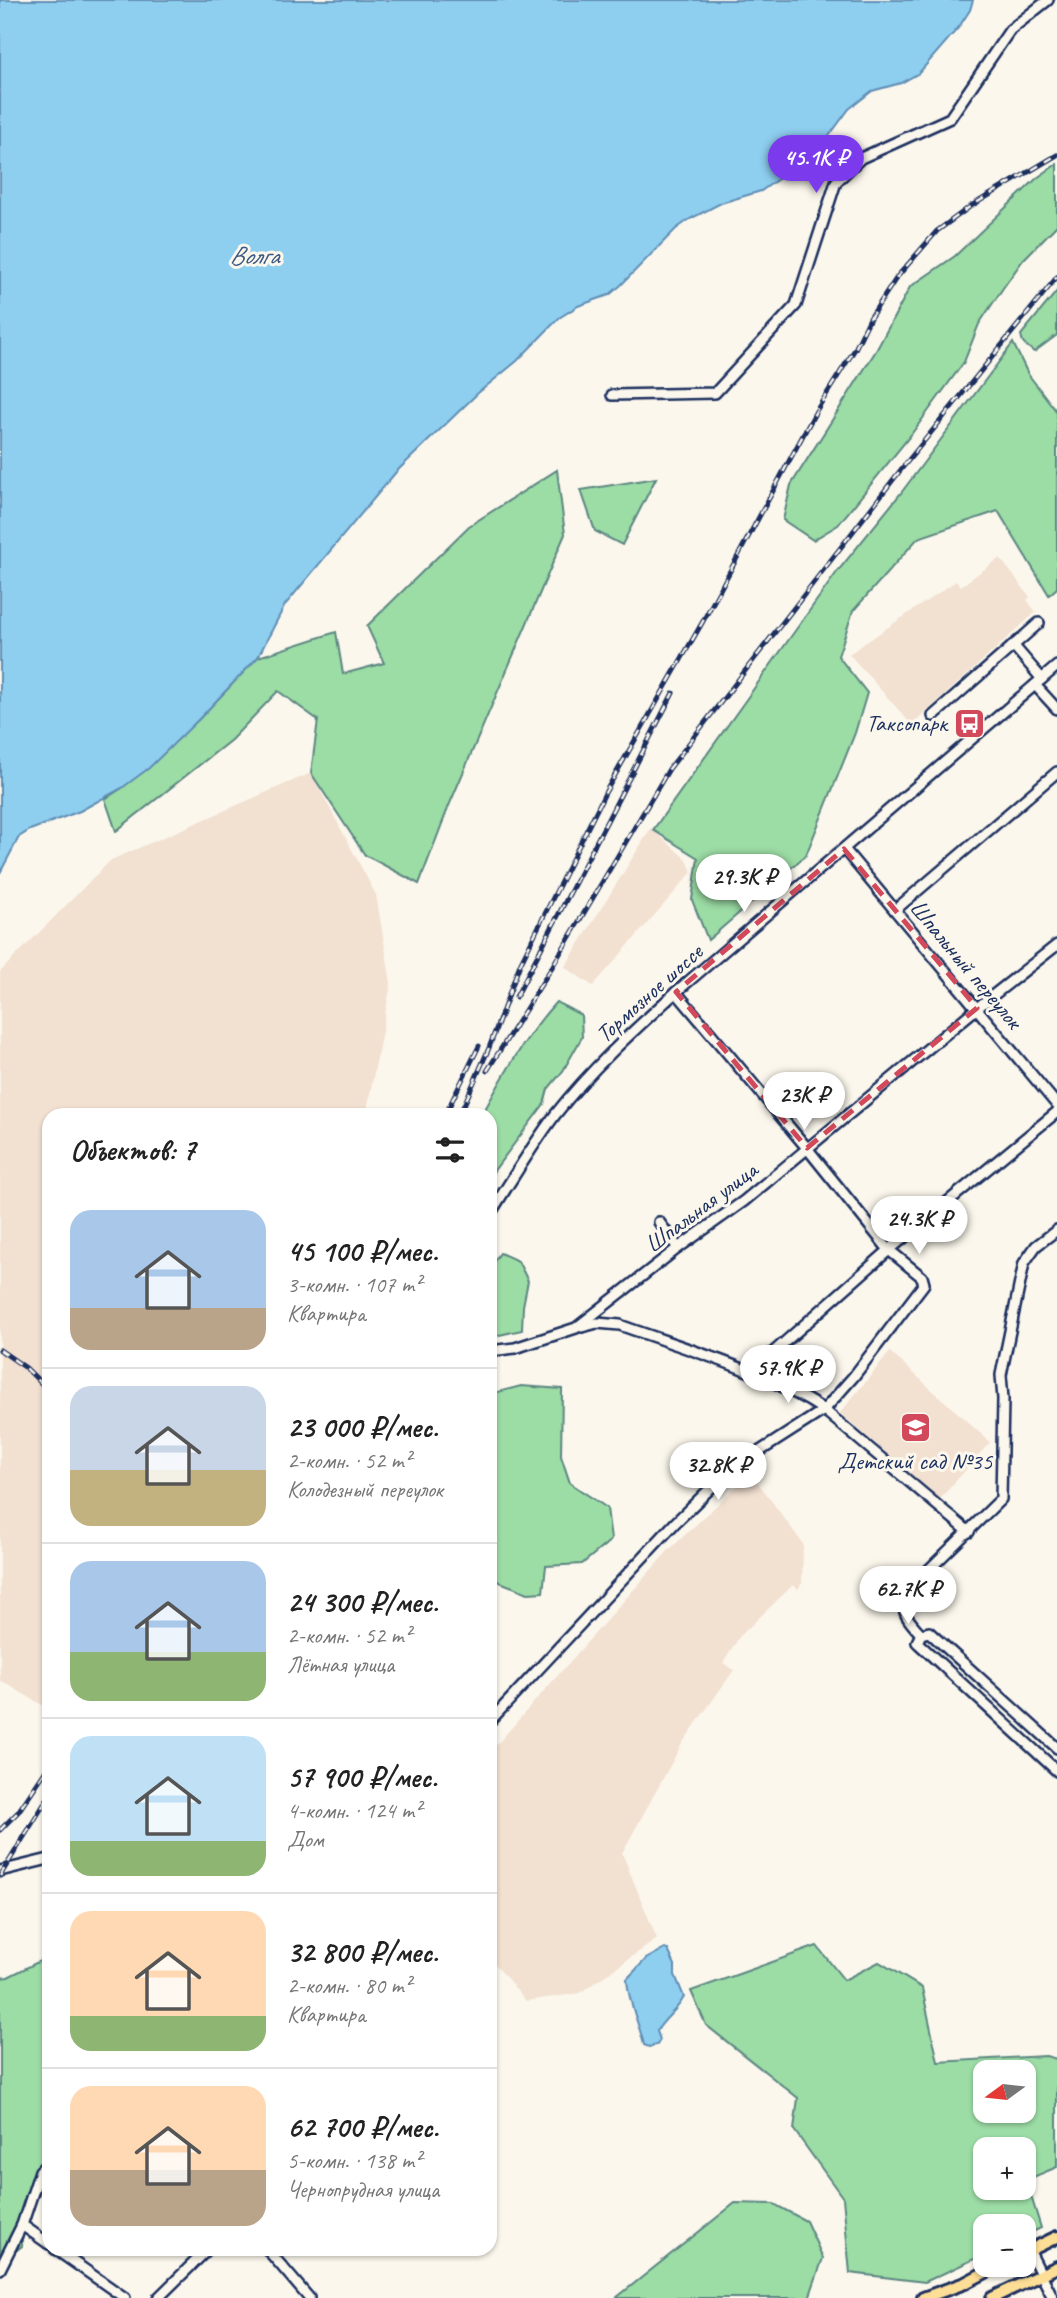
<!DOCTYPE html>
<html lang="ru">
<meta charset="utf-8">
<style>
:root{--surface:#fff;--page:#f6f6f6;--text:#222;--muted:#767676;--line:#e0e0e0;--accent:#7c3aed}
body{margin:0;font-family:Caveat,sans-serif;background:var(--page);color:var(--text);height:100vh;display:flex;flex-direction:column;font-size:26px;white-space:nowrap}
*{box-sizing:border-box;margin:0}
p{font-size:23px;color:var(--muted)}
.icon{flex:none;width:38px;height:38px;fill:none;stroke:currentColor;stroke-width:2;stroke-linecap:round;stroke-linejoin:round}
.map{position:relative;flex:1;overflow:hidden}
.sheet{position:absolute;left:42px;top:1108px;width:455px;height:1148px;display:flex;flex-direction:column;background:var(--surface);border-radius:21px;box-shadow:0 2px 5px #0004}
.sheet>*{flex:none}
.needle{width:46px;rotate:255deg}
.tools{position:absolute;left:973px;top:2060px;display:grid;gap:14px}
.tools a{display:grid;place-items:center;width:63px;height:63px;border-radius:14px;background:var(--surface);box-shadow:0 2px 5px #0004;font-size:35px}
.price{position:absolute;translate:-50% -60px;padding:0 16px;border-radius:24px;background:#fff;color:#222;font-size:23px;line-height:46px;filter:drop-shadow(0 2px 4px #0008)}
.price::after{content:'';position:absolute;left:50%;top:42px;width:21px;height:16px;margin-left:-10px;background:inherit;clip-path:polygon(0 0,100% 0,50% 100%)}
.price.current{background:var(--accent);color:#fff}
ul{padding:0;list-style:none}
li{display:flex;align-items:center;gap:21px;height:175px;padding:0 28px}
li+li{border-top:2px solid var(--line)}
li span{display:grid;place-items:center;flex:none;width:196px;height:140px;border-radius:21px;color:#555}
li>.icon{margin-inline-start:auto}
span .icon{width:84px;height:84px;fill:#fffc;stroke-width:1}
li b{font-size:30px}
h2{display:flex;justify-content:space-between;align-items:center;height:84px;padding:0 28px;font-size:30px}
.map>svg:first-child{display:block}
.built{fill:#f2e0d1}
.green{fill:#9cdca5;stroke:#5c8682;stroke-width:2;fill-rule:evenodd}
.water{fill:#8eceef;stroke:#608eb5;stroke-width:2}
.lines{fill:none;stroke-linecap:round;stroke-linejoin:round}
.minor-casing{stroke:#1b2f5e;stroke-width:14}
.major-casing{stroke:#1b2f5e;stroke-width:16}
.minor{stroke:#fbf7ec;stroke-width:9}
.major{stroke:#fdde96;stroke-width:10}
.rail-casing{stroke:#1b2f5e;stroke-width:5}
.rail{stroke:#fbf7ec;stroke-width:2.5;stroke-dasharray:8;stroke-linecap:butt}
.marked{fill:none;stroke:#d1495b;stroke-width:5;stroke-dasharray:14 9;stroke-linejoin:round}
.labels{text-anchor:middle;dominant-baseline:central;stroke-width:6;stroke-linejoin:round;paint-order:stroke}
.poi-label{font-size:24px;fill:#1b2f5e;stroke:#fbf7ec;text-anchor:end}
.street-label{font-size:24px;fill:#1b2f5e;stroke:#fbf7ec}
.water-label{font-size:26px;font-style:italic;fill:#385782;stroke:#fbf7ec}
</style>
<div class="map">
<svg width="1057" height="2298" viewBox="0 0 1057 2298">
<rect width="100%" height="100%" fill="#fbf7ec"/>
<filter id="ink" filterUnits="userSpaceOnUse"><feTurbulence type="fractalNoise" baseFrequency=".0143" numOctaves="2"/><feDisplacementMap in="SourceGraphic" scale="14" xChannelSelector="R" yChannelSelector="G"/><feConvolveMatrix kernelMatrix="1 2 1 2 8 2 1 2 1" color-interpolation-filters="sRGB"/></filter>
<g filter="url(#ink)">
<g class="built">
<polygon points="1000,558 1030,597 1027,600 1036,612 912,725 849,654 956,581 961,586"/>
<polygon points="311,773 376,895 391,983 366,1115 49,1115 49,1709 0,1680 0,972 111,860"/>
<polygon points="651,828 687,860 692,872 593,986 565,967"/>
<polygon points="890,1352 990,1442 940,1499 840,1413"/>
<polygon points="751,1473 803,1544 802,1583 798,1589 793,1585 740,1636 723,1663 734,1670 683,1742 622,1853 657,1939 580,1993 526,2001 490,1958 490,1752 668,1551"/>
</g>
<g class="green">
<polygon points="1057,164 1057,225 1023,260 1003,288 979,324 964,362 910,436 838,525 813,540 783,520 791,485 877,349 910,287 955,256 1037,178"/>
<polygon points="1057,291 1057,335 1034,352 1023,343 1021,335"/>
<polygon points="1013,343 1028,374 1057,412 1057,588 1049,595 998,511 918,538 853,611 838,656 867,693 855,733 806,855 708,940 692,900 698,858 653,830 837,572 901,493"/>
<polygon points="557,470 565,534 448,808 419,884 365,855 311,773 318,720 278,691 231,740 116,831 105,799 122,788 198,720 258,657 336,632 343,674 384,663 367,626 469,526"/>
<polygon points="656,478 622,545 595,531 581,490"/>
<path d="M556,1002l25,13 1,22 -19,34 -15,18 -4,15 -51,68 -3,8v-65h-8c21,-39 44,-80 74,-113z"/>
<polygon points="500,1253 518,1261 528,1281 523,1306 522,1330 490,1337 490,1267"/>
<polygon points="521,1386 562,1389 561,1456 570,1483 607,1508 611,1540 582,1564 546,1566 543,1592 528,1593 490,1578 490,1394"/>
<path d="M817,1946l27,34 35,-18 43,26 16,74 108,-6 11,3v108l-31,13 15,48 -17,8v-10h-39v28l-60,28 -75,-9 -7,-75 -49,-68 4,-32 -92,-73 -15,-34zM985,2072h39v38h-39zM985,2149h39v39h-39z"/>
<path d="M49,1954v202c-23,27 -27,56 -27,90l-22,18v-286l8,-1 38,-19z"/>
<polygon points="735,2203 774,2204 806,2221 823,2258 809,2298 616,2298"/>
</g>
<g class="water">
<polygon points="0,0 973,0 970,10 959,27 919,73 901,83 872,91 849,109 826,140 795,167 761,191 721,203 690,219 676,229 620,286 609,295 578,306 559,318 517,361 478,393 396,472 285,605 258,657 198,720 149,768 122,788 80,811 30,830 19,837 0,873"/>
<path d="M664,1949l4,1 7,15v10l9,22c-7,14 -20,21 -27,34l3,9 -3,5 -8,2 -5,-2c-5,-22 -16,-43 -17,-66l19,-20z"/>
</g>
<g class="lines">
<defs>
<g id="minor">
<polyline points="612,395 715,393 796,305 836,182 861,158 950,118 1010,30 1048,0"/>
<polyline points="1013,645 1042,679"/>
<polyline points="1035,685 1057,709"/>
<polyline points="933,716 1039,623"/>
<polyline points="844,849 1057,1105"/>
<polyline points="895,910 1057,772"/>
<path d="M490,1214c21,-33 41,-67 65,-99 36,-46 78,-84 121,-123l381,-326"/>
<polyline points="659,1222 678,1248"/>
<path d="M582,1327l15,-4 23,2c69,25 142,45 204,85l145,122"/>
<polyline points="490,1351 515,1348 576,1328 678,1248 744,1201 977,1008 1057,945"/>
<polyline points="751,1372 889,1250 1057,1112"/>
<path d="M921,1634c-11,-12 -20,-21 -18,-39l98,-96 2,-100 -2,-24 23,-112 12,-17 21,-16"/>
<polyline points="490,1721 675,1523 726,1473 824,1410 854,1376 924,1284 922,1277 889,1250 807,1148 676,992"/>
<polyline points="1057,1748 929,1632 921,1634 917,1642 919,1644 1057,1771"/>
<polyline points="0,1871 49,1859"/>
<polyline points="22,2225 49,2244"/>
<polyline points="55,2249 125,2298"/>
<polyline points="267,2249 309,2298"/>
<polyline points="1029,2250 1053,2298"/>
<polyline points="0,2269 22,2225 40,2171 49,2162"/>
<polyline points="158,2298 208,2249"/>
</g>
<g id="major">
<polyline points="1024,2253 1057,2237"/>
<polyline points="923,2298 965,2283 1001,2264"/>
<polyline points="992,2298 1057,2267"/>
</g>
</defs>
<use href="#minor" class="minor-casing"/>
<use href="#major" class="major-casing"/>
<use href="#minor" class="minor"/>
<use href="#major" class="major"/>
<defs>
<g id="rail">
<polyline points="516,997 673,693"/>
<polyline points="487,1071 552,967 669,769 903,467 1057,277"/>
<polyline points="460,1114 489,1048 520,964 606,791 702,623 816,411 855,349 870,318 897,277 937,231 971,206 1057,155"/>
<polyline points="445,1115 479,1046"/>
<polyline points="0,1350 26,1368 49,1391"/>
<polyline points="0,1830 18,1812 49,1766"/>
<polyline points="0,1876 49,1796"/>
</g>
</defs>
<use href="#rail" class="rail-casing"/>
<use href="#rail" class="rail"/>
</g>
</g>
<path class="marked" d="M844,849l133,159 -170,140 -131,-156z"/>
<defs>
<symbol id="bus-square" viewBox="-11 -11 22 22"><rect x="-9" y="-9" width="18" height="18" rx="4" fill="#d1495b" stroke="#fbf7ec"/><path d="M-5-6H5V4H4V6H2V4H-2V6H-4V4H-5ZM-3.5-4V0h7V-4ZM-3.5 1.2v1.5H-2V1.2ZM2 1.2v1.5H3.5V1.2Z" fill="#fff"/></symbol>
<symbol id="school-square" viewBox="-11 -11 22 22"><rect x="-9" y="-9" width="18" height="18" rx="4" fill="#d1495b" stroke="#fbf7ec"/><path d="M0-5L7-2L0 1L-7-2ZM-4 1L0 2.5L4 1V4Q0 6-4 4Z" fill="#fff"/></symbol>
</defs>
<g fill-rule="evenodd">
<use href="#bus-square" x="952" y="706" width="35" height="35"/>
<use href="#school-square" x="898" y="1410" width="35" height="35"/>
</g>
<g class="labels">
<g class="poi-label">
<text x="947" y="723">Таксопарк</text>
<text x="915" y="1461" text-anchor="middle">Детский сад №35</text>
</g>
<g class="street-label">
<text transform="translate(966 964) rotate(50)">Шпальный переулок</text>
<text transform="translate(649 993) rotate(-42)">Тормозное шоссе</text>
<text transform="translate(701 1207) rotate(-37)">Шпальная улица</text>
</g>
<g class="water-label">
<text x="254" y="255">Волга</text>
</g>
</g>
</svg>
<div class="tools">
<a><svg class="needle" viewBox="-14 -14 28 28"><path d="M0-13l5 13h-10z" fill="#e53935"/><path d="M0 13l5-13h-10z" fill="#767676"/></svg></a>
<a>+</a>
<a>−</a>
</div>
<b class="price current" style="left:816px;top:195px">45.1K ₽</b>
<b class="price" style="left:744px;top:914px">29.3K ₽</b>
<b class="price" style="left:804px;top:1132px">23K ₽</b>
<b class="price" style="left:919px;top:1256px">24.3K ₽</b>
<b class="price" style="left:788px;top:1405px">57.9K ₽</b>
<b class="price" style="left:718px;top:1502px">32.8K ₽</b>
<b class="price" style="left:908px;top:1626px">62.7K ₽</b>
<section class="sheet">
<h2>Объектов: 7<svg class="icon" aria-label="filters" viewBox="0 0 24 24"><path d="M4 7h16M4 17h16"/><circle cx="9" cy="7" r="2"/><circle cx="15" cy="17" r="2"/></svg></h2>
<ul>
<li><span style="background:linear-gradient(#a9c7e8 70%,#b9a48a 0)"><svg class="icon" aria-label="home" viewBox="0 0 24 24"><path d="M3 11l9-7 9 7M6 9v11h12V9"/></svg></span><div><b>45 100 ₽/мес.</b><p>3-комн. · 107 m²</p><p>Квартира</p></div></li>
<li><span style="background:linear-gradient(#c9d6e8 60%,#c2b280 0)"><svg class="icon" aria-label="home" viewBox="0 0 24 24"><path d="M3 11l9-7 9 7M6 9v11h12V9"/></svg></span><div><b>23 000 ₽/мес.</b><p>2-комн. · 52 m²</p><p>Колодезный переулок</p></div></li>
<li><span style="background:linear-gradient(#a9c7e8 65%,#8fb573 0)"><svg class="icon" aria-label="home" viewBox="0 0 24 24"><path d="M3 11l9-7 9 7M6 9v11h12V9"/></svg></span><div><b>24 300 ₽/мес.</b><p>2-комн. · 52 m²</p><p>Лётная улица</p></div></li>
<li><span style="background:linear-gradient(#bfe0f5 75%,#8fb573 0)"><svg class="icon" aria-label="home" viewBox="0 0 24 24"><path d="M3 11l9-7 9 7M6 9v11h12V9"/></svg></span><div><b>57 900 ₽/мес.</b><p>4-комн. · 124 m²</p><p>Дом</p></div></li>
<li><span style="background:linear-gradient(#ffd9b3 75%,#8fb573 0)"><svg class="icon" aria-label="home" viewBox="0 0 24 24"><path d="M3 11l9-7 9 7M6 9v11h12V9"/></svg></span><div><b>32 800 ₽/мес.</b><p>2-комн. · 80 m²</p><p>Квартира</p></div></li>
<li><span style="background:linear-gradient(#ffd9b3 60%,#b9a48a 0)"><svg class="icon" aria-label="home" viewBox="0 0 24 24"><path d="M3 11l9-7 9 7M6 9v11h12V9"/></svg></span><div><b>62 700 ₽/мес.</b><p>5-комн. · 138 m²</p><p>Чернопрудная улица</p></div></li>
</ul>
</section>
</div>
